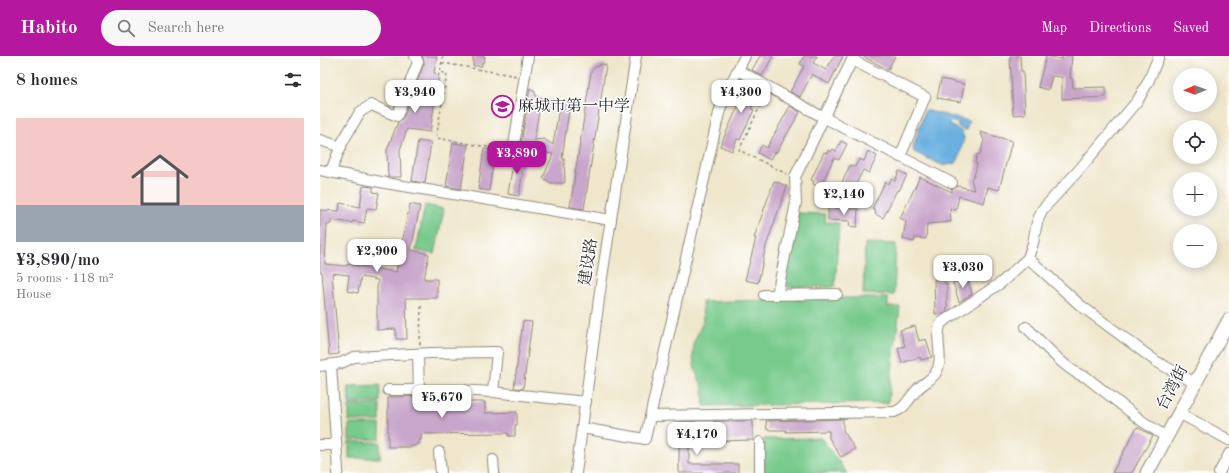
<!DOCTYPE html>
<meta charset="utf-8">
<style>
:root{--surface:#fff;--page:#f7f7f7;--text:#2b2b33;--muted:#7c7c81;--line:#e1e1e2;--accent:#b5179e}
body{margin:0;font-family:"Old Standard TT","Noto Serif SC",serif;background:var(--page);color:var(--text);height:100vh;display:flex;flex-direction:column;font-size:15px;white-space:nowrap}
*{box-sizing:border-box;margin:0}
p{font-size:13px;color:var(--muted)}
.icon{flex:none;width:22px;height:22px;fill:none;stroke:currentColor;stroke-width:2;stroke-linecap:round;stroke-linejoin:round}
.map{position:relative;flex:1;overflow:hidden}
.side{display:flex;flex-direction:column;background:var(--surface);width:320px}
.side>*{flex:none}
.needle{width:26px;rotate:269deg}
.controls{position:absolute;left:853px;top:12px;display:grid;gap:8px}
.controls a{display:grid;place-items:center;width:44px;height:44px;border-radius:50%;background:var(--surface);box-shadow:0 2px 10px #0003;font-size:20px}
.price{position:absolute;translate:-50% -34px;padding:0 9px;border-radius:8px;background:#fff;color:#222;font-size:13px;line-height:26px;filter:drop-shadow(0 1px 2px #0008)}
.price::after{content:'';position:absolute;left:50%;top:24px;width:12px;height:9px;margin-left:-6px;background:inherit;clip-path:polygon(0 0,100% 0,50% 100%)}
.price.on{background:var(--accent);color:#fff}
ul{padding:0;list-style:none}
li{display:grid;align-content:center;gap:8px;height:212px;padding:0 16px}
li+li{border-top:1px solid var(--line)}
li span{display:grid;place-items:center;height:124px;border-radius:0px;color:#555}
li>.icon{margin-inline-start:auto}
span .icon{width:72px;height:72px;fill:#fffc;stroke-width:1}
li b{font-size:17px}
h2{display:flex;justify-content:space-between;align-items:center;height:48px;padding:0 16px;font-size:17px}
header{display:flex;align-items:center;gap:24px;box-sizing:border-box;height:56px;padding:0 20px;background:var(--accent);color:#fff}
header strong{font-size:19px}
nav{display:flex;gap:22px;margin-inline-start:auto;font-size:14px}
.search{width:280px;height:36px;background:var(--page);display:flex;align-items:center;gap:10px;box-sizing:border-box;padding:0 14px;border-radius:22px;color:var(--muted);font-size:15px}
main{display:flex;flex:1;min-height:0}
.map>svg:first-child{display:block}
.green{fill:#78ca8c;stroke:#527a5c}
.water{fill:#6ab0e0;stroke:#4a6e86}
.building{fill:#c8a5ca;fill-rule:evenodd}
.lines{fill:none;stroke-linecap:round;stroke-linejoin:round}
.minor-casing{stroke:#8d887b;stroke-width:12}
.major-casing{stroke:#8d887b;stroke-width:15}
.path{stroke:#8d887b;stroke-width:1.5;stroke-dasharray:3 3;stroke-linecap:butt}
.minor{stroke:#fff;stroke-width:10}
.major{stroke:#fff;stroke-width:13}
.labels{text-anchor:middle;dominant-baseline:central;stroke-width:3;stroke-linejoin:round;paint-order:stroke}
.poi-label{font-size:16px;fill:#2b2b2b;stroke:#fff;text-anchor:start}
.street-label{font-size:16px;fill:#2b2b2b;stroke:#fff}
</style>
<header>
<strong>Habito</strong>
<div class="search"><svg class="icon" aria-label="search" viewBox="0 0 24 24"><circle cx="10" cy="10" r="6"/><path d="M15 15l6 6"/></svg>Search here</div>
<nav><a>Map</a><a>Directions</a><a>Saved</a></nav>
</header>
<main>
<section class="side">
<h2>8 homes<svg class="icon" aria-label="filters" viewBox="0 0 24 24"><path d="M4 7h16M4 17h16"/><circle cx="9" cy="7" r="2"/><circle cx="15" cy="17" r="2"/></svg></h2>
<ul>
<li><span style="background:linear-gradient(#f6c9c9 70%,#9aa5b1 0)"><svg class="icon" aria-label="home" viewBox="0 0 24 24"><path d="M3 11l9-7 9 7M6 9v11h12V9"/></svg></span><div><b>¥3,890/mo</b><p>5 rooms · 118 m²</p><p>House</p></div></li>
</ul>
</section>
<div class="map">
<svg width="909" height="417" viewBox="0 0 909 417">
<rect width="100%" height="100%" fill="#fff"/>
<filter id="ink" filterUnits="userSpaceOnUse"><feTurbulence type="fractalNoise" baseFrequency=".025" numOctaves="2"/><feDisplacementMap in="SourceGraphic" scale="8" xChannelSelector="R" yChannelSelector="G"/><feConvolveMatrix kernelMatrix="1 2 1 2 8 2 1 2 1" color-interpolation-filters="sRGB"/></filter>
<filter id="wash" filterUnits="userSpaceOnUse"><feTurbulence type="fractalNoise" baseFrequency=".012" numOctaves="4" result="noise"/><feDisplacementMap in="SourceGraphic" scale="16" xChannelSelector="R" yChannelSelector="G"/><feGaussianBlur stdDeviation="0.9" result="paint"/><feColorMatrix in="noise" values="0 0 0 0 0 0 0 0 0 0 0 0 0 0 0 0 0 1.4 0 .05"/><feComposite in="paint" operator="in"/></filter>
<g filter="url(#wash)">
<rect width="100%" height="100%" fill="#efe6cb"/>
<g class="green">
<polygon points="105,149 124,153 115,198 96,194"/>
<polygon points="477,157 505,158 505,166 519,167 515,230 512,231 465,231"/>
<polygon points="545,187 576,188 574,239 543,238"/>
<polygon points="513,242 568,242 568,251 580,251 568,347 384,350 383,332 375,314 373,301 374,286 383,266 382,246"/>
<polygon points="60,329 60,346 29,347 28,330"/>
<polygon points="60,348 60,365 29,365 29,349"/>
<polygon points="29,368 60,368 60,383 29,384"/>
<polygon points="501,382 527,417 444,417 444,383"/>
<rect x="29" y="386" width="31" height="16"/>
</g>
<polygon class="water" points="605,54 649,65 646,74 643,74 637,69 638,67 630,65 629,69 638,73 642,76 644,82 638,104 636,107 624,110 594,96 593,92"/>
<g id="blocks">
<g class="building">
<polygon points="102,0 117,0 114,17 119,18 110,76 87,73 80,94 81,121 68,121 67,94 78,66 83,62 104,8 104,5"/>
<polygon points="153,0 165,0 164,6 162,6 162,10 153,10"/>
<polygon points="440,0 453,0 442,20 432,14"/>
<polygon points="484,0 497,0 493,7 506,14 514,0 523,0 509,28 492,18 480,41 470,36 484,10 480,8"/>
<polygon points="542,0 575,0 568,14"/>
<polygon points="690,0 700,0 701,15 703,15 705,58 693,59"/>
<polygon points="726,0 742,3 742,0 752,0 750,22 752,22 753,32 786,31 786,41 742,43 742,21 732,20 728,34 718,31"/>
<polygon points="282,8 286,9 264,153 250,151 271,16 275,11"/>
<polygon points="421,23 440,34 431,53 434,54 420,84 417,83 412,95 400,90 421,44 413,41"/>
<polygon points="621,23 644,28 641,46 617,42"/>
<path d="M210,32l4,3 3,6 33,6 -8,55 2,1 1,23 -2,1h-12l-8,-5 10,-24 -11,-2 1,-5 -11,-1 -3,4 -6,2 -2,-8zM220,49l19,3 -6,37 -9,-6 -10,1z"/>
<polygon points="470,50 480,56 456,97 454,96 450,104 438,97 442,89 447,92"/>
<polygon points="660,76 692,85 679,134 668,131 664,147 639,140 636,154 630,152 631,166 607,168 606,183 595,182 594,186 583,183 586,165 580,162 600,121 632,136 632,133 638,130 654,134 651,123 654,120 657,108 655,107 657,98 660,99 664,84"/>
<polygon points="98,85 111,87 105,127 92,125"/>
<polygon points="521,85 527,88 519,104 514,102 500,131 493,128 494,125 491,124 504,96 507,97 508,94 511,96 513,93 516,95"/>
<polygon points="133,87 148,89 141,133 126,130"/>
<polygon points="164,93 175,95 169,135 158,133"/>
<polygon points="548,95 557,100 549,117 543,114 528,144 521,141 522,138 518,135 530,109 535,111 539,103 544,105"/>
<polygon points="198,99 205,100 199,140 188,138 194,101"/>
<polygon points="579,115 587,119 579,135 577,134 563,162 555,158 556,155 552,153 565,126 569,128 571,123 575,125"/>
<polygon points="454,125 467,130 446,190 438,227 425,224 436,182 434,182"/>
<polygon points="43,130 53,131 53,136 59,137 56,153 47,152 44,167 33,165 32,167 11,164 11,168 7,168 5,208 27,210 27,208 76,216 90,148 100,150 91,194 109,198 104,223 117,223 117,242 86,242 87,283 76,283 76,273 57,274 57,233 58,224 41,221 38,237 27,235 29,219 12,217 19,298 9,299 2,216 0,216 0,154 19,155 20,147 40,151"/>
<polygon points="508,152 538,153 537,171 529,170 530,165 508,164"/>
<polygon points="647,222 652,238 639,246 633,226"/>
<polygon points="625,223 625,228 627,228 627,255 623,258 615,258 614,224"/>
<polygon points="203,265 212,266 203,333 194,332"/>
<polygon points="595,270 599,285 606,283 612,301 601,304 600,301 582,307 578,292 585,290 580,274"/>
<polygon points="120,340 120,346 165,346 165,357 197,356 197,369 195,369 195,380 188,380 188,377 101,378 101,384 99,384 99,388 91,391 68,391 68,341"/>
<polygon points="523,363 523,374 535,393 521,401 509,382 509,375 466,376 466,374 447,374 446,365"/>
<polygon points="395,365 433,365 433,384 395,385"/>
<polygon points="359,366 376,366 376,374 369,374 369,408 418,408 418,417 359,417"/>
<polygon points="817,371 833,380 824,395 812,417 792,417"/>
</g>
</g>
</g>
<g filter="url(#ink)">
<use href="#blocks" fill-opacity="0" stroke="#8d887b" stroke-width="1"/>
<g class="lines">
<defs>
<g id="minor">
<polyline points="532,4 605,41 580,101"/>
<polyline points="418,14 499,59 632,127"/>
<polyline points="0,84 21,91"/>
<polyline points="193,95 208,0"/>
<polyline points="0,114 71,128 291,164"/>
<polyline points="11,115 22,87 40,56 51,49 77,60 98,6 95,0"/>
<polyline points="708,202 760,249 837,306 875,327"/>
<polyline points="444,239 517,238"/>
<polyline points="457,239 476,147 475,121 534,0"/>
<path d="M706,271c14,13 43,47 60,50l56,44 24,16"/>
<polyline points="98,299 99,334"/>
<polyline points="11,309 18,415 17,417"/>
<polyline points="0,310 21,307 34,301 111,297 177,296 173,336"/>
<polyline points="68,334 137,334 173,336 266,346"/>
<polyline points="859,357 909,384"/>
<path d="M330,360l244,-4c12,-4 14,-13 22,-21 5,-7 14,-10 19,-17 11,-16 -2,-34 6,-51l61,-41 26,-24 5,-15 4,-21 5,-12 36,-39 60,-71 10,-18 11,-26"/>
<polyline points="262,372 325,383 399,57 406,37 425,0"/>
<polyline points="0,389 16,389"/>
<polyline points="119,396 121,417"/>
<polyline points="173,404 174,417"/>
<polyline points="256,417 281,228 316,0"/>
<polyline points="440,417 440,386"/>
<polyline points="899,417 909,398"/>
</g>
<polyline id="major" points="827,417 909,264"/>
</defs>
<use href="#minor" class="minor-casing"/>
<use href="#major" class="major-casing"/>
<g class="path">
<polyline points="123,0 120,16 127,18 116,82 185,94"/>
<polyline points="122,7 197,20"/>
<polyline points="446,38 419,94 467,118"/>
<polyline points="100,289 101,248"/>
</g>
<use href="#minor" class="minor"/>
<use href="#major" class="major"/>
</g>
</g>
<defs>
<symbol id="school-ring" viewBox="-11 -11 22 22"><circle r="9.5" fill="#fff" stroke="#b5179e" stroke-width="1.5"/><path d="M0-5L7-2L0 1L-7-2ZM-4 1L0 2.5L4 1V4Q0 6-4 4Z" fill="#b5179e"/></symbol>
</defs>
<g fill-rule="evenodd">
<use href="#school-ring" x="170" y="38" width="25" height="25"/>
</g>
<g class="labels">
<g class="poi-label">
<text x="198" y="51">麻城市第一中学</text>
</g>
<g class="street-label">
<text transform="translate(269 206) rotate(-81)">建设路</text>
<text transform="translate(853 332) rotate(-62)">台湾街</text>
</g>
</g>
</svg>
<div class="controls">
<a><svg class="needle" viewBox="-14 -14 28 28"><path d="M0-13l5 13h-10z" fill="#e53935"/><path d="M0 13l5-13h-10z" fill="#7c7c81"/></svg></a>
<a><svg class="icon" aria-label="locate" viewBox="0 0 24 24"><circle cx="12" cy="12" r="6"/><path d="M12 2v4M12 18v4M2 12h4M18 12h4"/></svg></a>
<a>+</a>
<a>−</a>
</div>
<b class="price" style="left:95px;top:58px">¥3,940</b>
<b class="price" style="left:421px;top:58px">¥4,300</b>
<b class="price on" style="left:197px;top:119px">¥3,890</b>
<b class="price" style="left:524px;top:160px">¥2,140</b>
<b class="price" style="left:57px;top:217px">¥2,900</b>
<b class="price" style="left:643px;top:233px">¥3,030</b>
<b class="price" style="left:122px;top:363px">¥5,670</b>
<b class="price" style="left:377px;top:400px">¥4,170</b>
</div>
</main>
